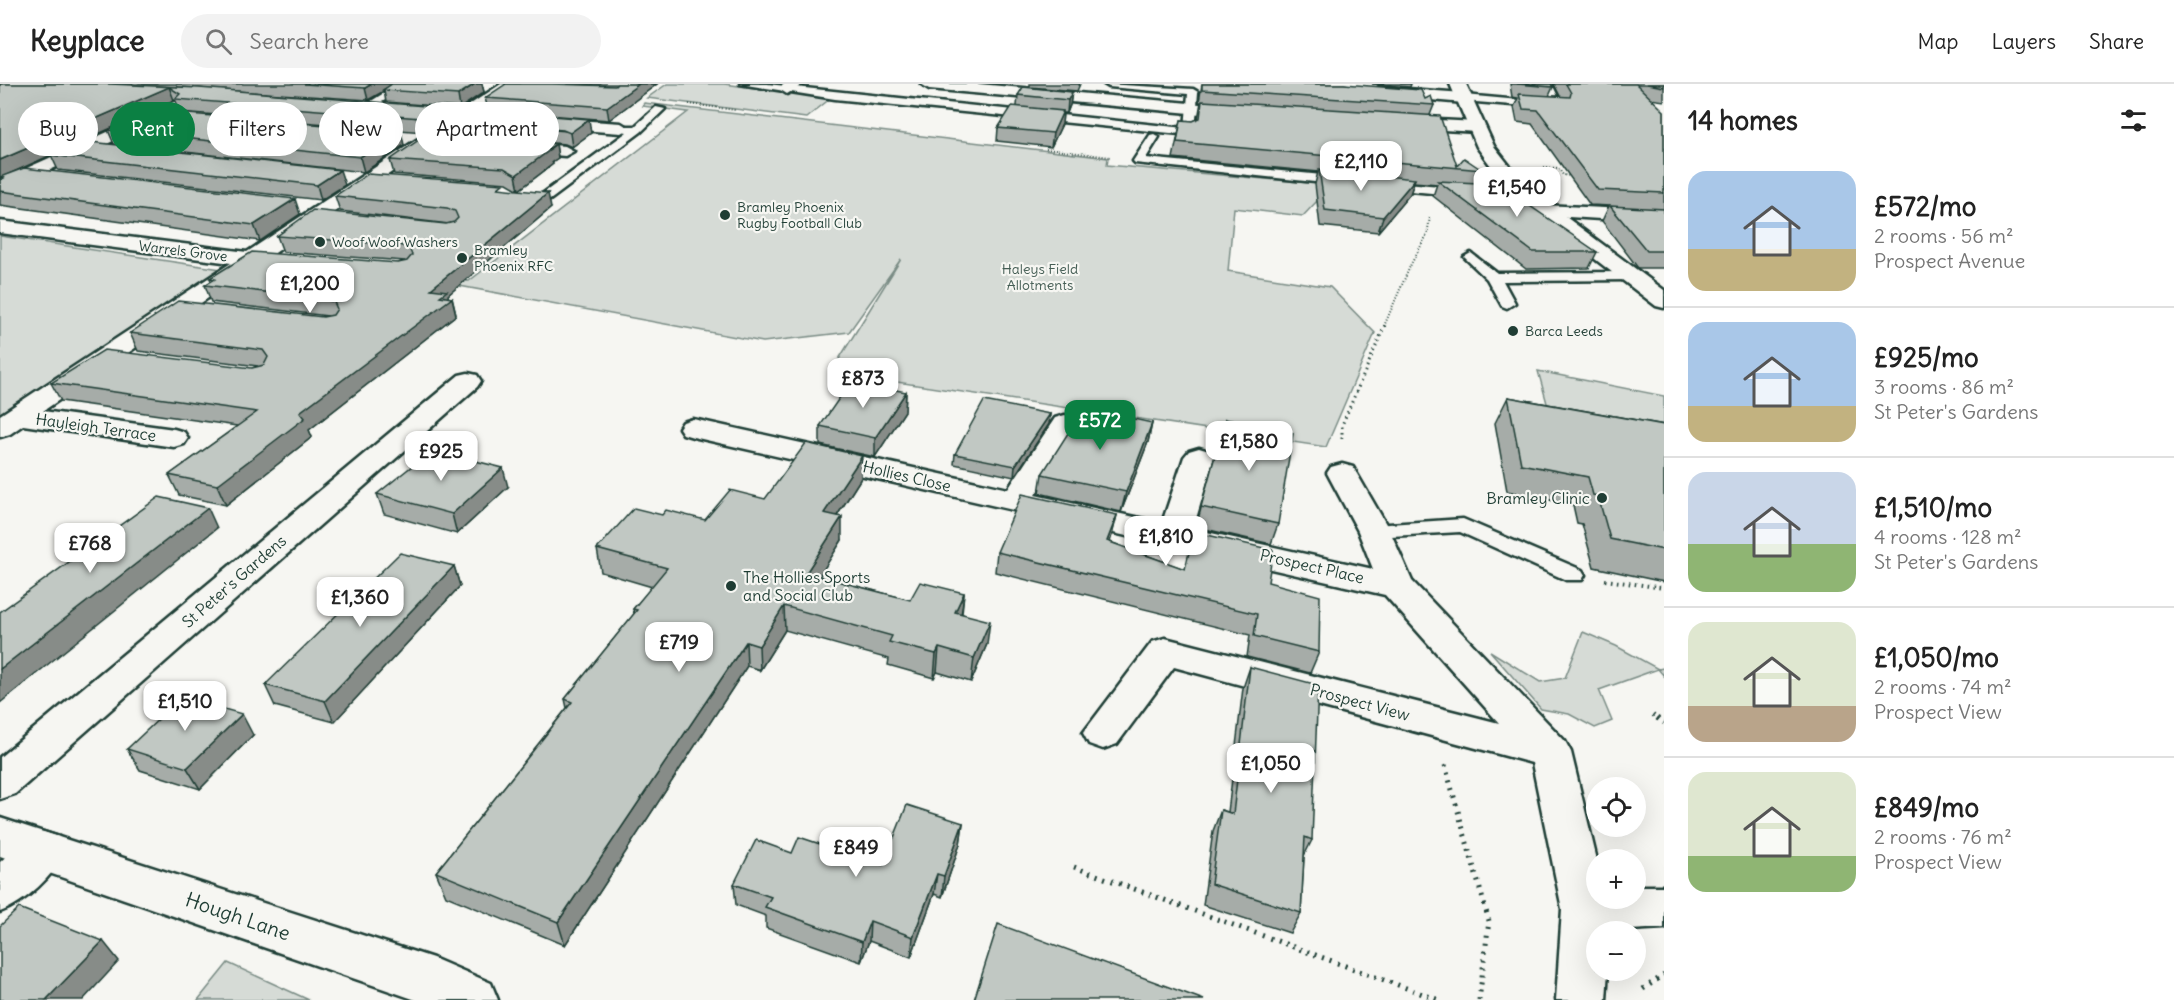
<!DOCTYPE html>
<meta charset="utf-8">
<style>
:root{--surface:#fff;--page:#f2f2f2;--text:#222;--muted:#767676;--line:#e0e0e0;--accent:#0b8043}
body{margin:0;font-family:Delius,sans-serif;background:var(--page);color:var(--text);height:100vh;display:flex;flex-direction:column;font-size:22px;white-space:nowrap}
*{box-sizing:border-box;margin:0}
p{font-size:20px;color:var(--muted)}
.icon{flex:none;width:33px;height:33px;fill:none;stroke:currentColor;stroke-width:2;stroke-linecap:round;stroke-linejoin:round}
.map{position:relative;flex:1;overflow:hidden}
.panel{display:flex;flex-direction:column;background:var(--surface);width:510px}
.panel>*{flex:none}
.guide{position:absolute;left:18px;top:18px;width:570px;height:54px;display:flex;gap:12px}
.buttons{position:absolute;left:1586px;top:693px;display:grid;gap:12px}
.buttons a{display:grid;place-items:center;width:60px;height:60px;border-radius:50%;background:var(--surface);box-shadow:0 6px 24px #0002;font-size:30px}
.price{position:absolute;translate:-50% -51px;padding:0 14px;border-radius:12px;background:#fff;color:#222;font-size:20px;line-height:39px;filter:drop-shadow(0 2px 3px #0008)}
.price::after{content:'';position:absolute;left:50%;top:36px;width:18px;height:14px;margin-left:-9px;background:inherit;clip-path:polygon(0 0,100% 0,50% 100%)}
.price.on{background:var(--accent);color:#fff}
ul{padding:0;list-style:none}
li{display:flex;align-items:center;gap:18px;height:150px;padding:0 24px}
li+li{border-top:2px solid var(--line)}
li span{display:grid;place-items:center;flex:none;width:168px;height:120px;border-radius:18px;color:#555}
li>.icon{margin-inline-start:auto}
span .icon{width:72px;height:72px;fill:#fffc;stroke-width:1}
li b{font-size:26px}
h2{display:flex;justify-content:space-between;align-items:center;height:72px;padding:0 24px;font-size:26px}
.pill{padding:0 21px;border-radius:27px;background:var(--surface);box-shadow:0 6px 24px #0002;font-size:21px;line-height:54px}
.pill.on{background:var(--accent);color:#fff}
header{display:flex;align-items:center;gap:36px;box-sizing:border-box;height:84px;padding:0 30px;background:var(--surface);border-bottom:2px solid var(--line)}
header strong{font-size:28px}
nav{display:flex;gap:33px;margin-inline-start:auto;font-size:21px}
.search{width:420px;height:54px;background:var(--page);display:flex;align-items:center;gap:15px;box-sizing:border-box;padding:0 21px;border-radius:33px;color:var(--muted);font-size:22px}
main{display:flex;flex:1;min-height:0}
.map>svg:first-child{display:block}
.green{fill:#d6dbd6;stroke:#7a8c85;stroke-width:1.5}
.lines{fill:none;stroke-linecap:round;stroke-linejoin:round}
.lane-casing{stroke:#1f3d34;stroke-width:5}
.street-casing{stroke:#1f3d34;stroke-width:5}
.secondary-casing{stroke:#1f3d34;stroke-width:5}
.primary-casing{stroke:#1f3d34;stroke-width:5}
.path-far3{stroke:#1f3d34;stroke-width:2;stroke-dasharray:1 2;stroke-linecap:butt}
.path-far2{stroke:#1f3d34;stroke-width:3;stroke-dasharray:1.5 4;stroke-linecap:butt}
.path-far1{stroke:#1f3d34;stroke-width:4;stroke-dasharray:1.5 4.5;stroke-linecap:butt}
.path{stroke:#1f3d34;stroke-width:5;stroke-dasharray:2 6;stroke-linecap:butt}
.lane{fill:#f6f6f2;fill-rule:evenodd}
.street{fill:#f6f6f2;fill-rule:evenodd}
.secondary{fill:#f6f6f2;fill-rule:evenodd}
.primary{fill:#f6f6f2;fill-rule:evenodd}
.wall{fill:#a6aca8;stroke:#1f3d34;stroke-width:1.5}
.shaded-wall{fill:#878c88;stroke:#1f3d34;stroke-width:1.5}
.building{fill:#c1c8c3;stroke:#1f3d34;stroke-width:1.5}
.poi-dot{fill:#1f3d34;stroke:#f6f6f2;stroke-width:2}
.labels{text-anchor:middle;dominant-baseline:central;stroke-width:4.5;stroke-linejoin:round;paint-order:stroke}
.far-poi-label{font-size:14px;fill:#1f3d34;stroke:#f6f6f2;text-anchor:start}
.far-street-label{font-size:14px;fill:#1f3d34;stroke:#f6f6f2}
.far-park-label{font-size:14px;fill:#445d54;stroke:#f6f6f2}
.street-label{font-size:16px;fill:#1f3d34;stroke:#f6f6f2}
.poi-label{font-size:16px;fill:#1f3d34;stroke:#f6f6f2;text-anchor:end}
.near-street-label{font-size:20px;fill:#1f3d34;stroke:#f6f6f2}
</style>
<header>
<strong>Keyplace</strong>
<div class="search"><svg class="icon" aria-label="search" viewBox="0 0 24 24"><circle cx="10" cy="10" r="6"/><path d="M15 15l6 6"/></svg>Search here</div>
<nav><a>Map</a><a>Layers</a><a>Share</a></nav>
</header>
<main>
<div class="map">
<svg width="1664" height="916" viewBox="0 0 1664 916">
<rect width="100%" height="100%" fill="#f6f6f2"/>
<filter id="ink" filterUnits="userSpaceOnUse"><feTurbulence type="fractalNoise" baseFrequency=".0167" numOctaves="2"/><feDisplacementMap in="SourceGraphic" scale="12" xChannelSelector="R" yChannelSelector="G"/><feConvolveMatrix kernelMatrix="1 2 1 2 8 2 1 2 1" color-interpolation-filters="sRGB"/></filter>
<g filter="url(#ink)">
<g class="green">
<polygon points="667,0 724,0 831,14 806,34 647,14"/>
<polygon points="644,19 1108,74 1107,81 1332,101 1303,132 1234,124 1228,187 1330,203 1375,249 1326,363 831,288 901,175 849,248 763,258 454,201 458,197 469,197 688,28 642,22"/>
<polygon points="0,152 221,185 3,329 0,329"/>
<polygon points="1538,287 1664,312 1664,370 1550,330"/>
<polygon points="1583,548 1616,562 1658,585 1664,584 1664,592 1658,585 1599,606 1612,637 1595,644 1569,630 1541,625 1490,567 1540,598 1565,594"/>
<polygon points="228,879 309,916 198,916"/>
</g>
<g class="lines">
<defs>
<g id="lane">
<polygon points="398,0 410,0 371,25 362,23"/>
<polygon points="740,0 767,0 1185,44 1188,10 1109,3 1104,0 1193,5 1198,8 1195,48 1190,51 835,15"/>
<polygon points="1542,0 1552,0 1563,23 1562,25 1464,17 1459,14 1464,11 1551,19"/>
<polygon points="656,23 665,25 641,48 550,116 542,116 542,110 627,48 617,46 617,42 635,42"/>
<polygon points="1154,50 1159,53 1146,74 1343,93 1349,97 1343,101 1135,79 1133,77 1150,51"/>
<polygon points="1383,97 1463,104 1469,108 1463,112 1379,104 1377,101"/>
<polygon points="1471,169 1497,189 1630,188 1637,192 1630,196 1503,197 1515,219 1507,224 1502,222 1487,195 1464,173"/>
<polygon points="1463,435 1582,486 1585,491 1582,496 1566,496 1460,448 1374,453 1367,452 1364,447 1367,442 1374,441"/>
</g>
<g id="street">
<polygon points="501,0 519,0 269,173 271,176 268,181 255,182 43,327 174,345 184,348 188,354 184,360 174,363 23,341 10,350 0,353 0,331 231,179 0,149 0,137 247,168"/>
<polygon points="784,0 803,0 787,10 779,5"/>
<polygon points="921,0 979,0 1244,24 1252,29 1244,34 929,5"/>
<polygon points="1379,3 1464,9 1472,14 1464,19 1374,11 1371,8"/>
<polygon points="204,5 209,7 212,10 209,13 0,109 0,96"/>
<polygon points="546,34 621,39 629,44 621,49 540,43 538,39"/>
<polygon points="1398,34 1477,38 1485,43 1477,48 1392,43 1390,39"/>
<polygon points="512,58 565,62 574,67 565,72 506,67 503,63 506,59"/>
<polygon points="1544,121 1664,127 1664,139 1537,131 1534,127 1537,123"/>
<polygon points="468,289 477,291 481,297 477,303 15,710 0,715 0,673 459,291"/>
<polygon points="1065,331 1075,334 1079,340 1035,411 1162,439 1184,373 1189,367 1199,364 1209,367 1214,373 1193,445 1373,485 1358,447 1327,389 1331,383 1342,380 1353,383 1390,447 1412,497 1565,657 1571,668 1597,776 1596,814 1635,814 1635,802 1664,802 1664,844 1596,848 1596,886 1608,886 1606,916 1556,916 1562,825 1532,679 1174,583 1117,660 1103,665 1089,660 1083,649 1152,558 1165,554 1499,639 1385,511 693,353 683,350 679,344 683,338 693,335 1008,405 1055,334"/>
<path d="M43,748l16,5 7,14c-13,25 -40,51 -66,61v-50l27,-25z"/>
</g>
<polygon id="secondary" points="0,734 433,874 491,899 498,916 416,916 0,772"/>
<polygon id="primary" points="1450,0 1466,0 1494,62 1527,104 1664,206 1664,224 1656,222 1513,112 1477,63"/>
</defs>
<use href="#lane" class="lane-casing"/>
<use href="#street" class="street-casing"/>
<use href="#secondary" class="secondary-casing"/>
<use href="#primary" class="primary-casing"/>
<g class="path-far3">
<polyline points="689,20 735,26"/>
<polyline points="1046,65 1110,73"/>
<polyline points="1544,83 1558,84 1563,91 1570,92"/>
<polyline points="1384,242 1411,180 1427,151 1430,133"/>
</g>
<polyline class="path-far2" points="1342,355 1342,341 1385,241"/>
<g class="path-far1">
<polyline points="1605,496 1664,504"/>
<polyline points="1653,631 1659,636"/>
</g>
<g class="path">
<polyline points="1657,634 1664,639"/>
<polyline points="1445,681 1489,837 1479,916"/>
<polyline points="1074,783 1439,916"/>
<polyline points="1643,905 1664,891"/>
</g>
<use href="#lane" class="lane"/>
<use href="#street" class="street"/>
<use href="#secondary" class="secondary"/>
<use href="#primary" class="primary"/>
</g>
<g class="wall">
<polygon points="0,0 482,0 484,8 460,24 386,18 384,7 368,16 176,3 149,2 199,4 441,37 424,48 180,28 176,17 174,16 2,93 300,130 260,157 0,121"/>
<polygon points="567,0 657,0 609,36 488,26 485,14 590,1"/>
<polygon points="1030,0 1080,0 1077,7 1030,3"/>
<polygon points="1202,0 1344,0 1425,15 1434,21 1430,31 1457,82 1482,86 1477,99 1597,168 1589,184 1526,185 1433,112 1437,100 1414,98 1410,110 1378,148 1320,142 1315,100 1318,88 1173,74 1181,36 1193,37 1198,35 1201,18 1199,18"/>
<polygon points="1372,0 1411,0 1410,3"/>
<polygon points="1510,0 1551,0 1553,3 1549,12 1560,12 1554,0 1664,0 1664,17 1651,15 1664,27 1664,184 1638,184 1602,137 1609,122 1590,121 1532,40 1517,38 1514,23 1518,14 1512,13"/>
<polygon points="1072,8 1070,21 1067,29 1063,29 1062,40 1051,63 997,57 998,44 1017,22 1018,11"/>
<polygon points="448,37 591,49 572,63 565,60 451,50"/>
<polygon points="108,46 404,61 364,88 114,60"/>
<polygon points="556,60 558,74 552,78 553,80 519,106 507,99 394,90 390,76"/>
<polygon points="51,71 345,101 321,116 58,86"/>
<polygon points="504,105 551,124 448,211 448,214 452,214 456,231 309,346 312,353 226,421 179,411 169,391 237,342 61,317 51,299 252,284 258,282 138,267 130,249 328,232 211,218 205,201 211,197 210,194 398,179 405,177 283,168 277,152 449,140 340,127 335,112"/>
<polygon points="906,308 905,327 875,373 820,361 820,342"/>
<polygon points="1508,313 1664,341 1664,498 1594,483 1582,440 1577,439 1573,421 1507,407 1495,339"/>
<polygon points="1050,330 1049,340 1014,393 954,380 955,370"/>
<polygon points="1225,335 1278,440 1271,460 1196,443"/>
<polygon points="1152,339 1148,358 1121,428 1039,409 1042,390"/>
<polygon points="861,394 837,432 842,456 819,492 910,516 964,509 962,529 987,560 971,598 937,588 934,594 888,581 889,575 785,546 760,586 747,582 565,861 446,812 436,788 567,624 565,615 634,530 633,525 652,503 601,488 597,465 662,431 705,436 765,415"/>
<polygon points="508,403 457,450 384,430 377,410"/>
<polygon points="1117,431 1112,451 1110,458 1184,485 1319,568 1310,589 1247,573 1250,551 995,488 997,468"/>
<polygon points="454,482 460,502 334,638 275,622 265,601"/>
<polygon points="1250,583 1312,756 1304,772 1301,829 1290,849 1203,821 1213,747 1221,726 1228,728 1243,604"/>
<polygon points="253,651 200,705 140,686 127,665"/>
<polygon points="963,739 960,760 942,813 934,810 911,873 869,857 861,878 766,844 766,832 736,821 734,800 792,769 883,781"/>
</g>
<g class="shaded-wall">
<polygon points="372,0 394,0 383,6 384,7 368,16 365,4"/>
<polygon points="475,0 482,0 484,8 460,24 458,11"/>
<polygon points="639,0 657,0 609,36 607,23"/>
<polygon points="169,3 174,16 0,94 0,76"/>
<polygon points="1072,8 1070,21 1067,29 1068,16"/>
<polygon points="438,23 441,37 424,48 421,34"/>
<polygon points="1063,27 1062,40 1051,63 1053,49"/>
<polygon points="589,35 591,49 572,63 570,49"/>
<polygon points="401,47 404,61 364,88 360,73"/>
<polygon points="556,60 558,74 552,78 553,80 519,106 516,91"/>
<polygon points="340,86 345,101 321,116 317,101"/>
<polygon points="1415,95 1410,110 1378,148 1383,133"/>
<polygon points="548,109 551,124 448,211 449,216 452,214 456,231 309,346 312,353 226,421 217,401 431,205"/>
<polygon points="295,115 300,130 260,157 254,141"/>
<polygon points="906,308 905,327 875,373 875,354"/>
<polygon points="1050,330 1049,340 1014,393 1015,382"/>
<polygon points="1152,339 1148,358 1121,428 1126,408"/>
<polygon points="862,372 861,394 824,452 824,429"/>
<polygon points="503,384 508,403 457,450 452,430"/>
<polygon points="208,424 217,444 0,619 0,585"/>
<polygon points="1117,431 1112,451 1102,477 1107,457"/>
<polygon points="842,433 842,456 807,512 806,489"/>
<polygon points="454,482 460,502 334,638 325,617"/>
<polygon points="964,509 961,532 955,528"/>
<polygon points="784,522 785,546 760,586 759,562"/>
<polygon points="990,537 987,560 971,598 974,574"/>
<polygon points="746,558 747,582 565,861 558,838"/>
<polygon points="939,564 937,588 934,594 936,570"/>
<polygon points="242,630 253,651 200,705 187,684"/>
<polygon points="963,739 960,760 942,813 944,792"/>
<polygon points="937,790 934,810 911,873 913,853"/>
<polygon points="870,837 869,857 861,878 862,858"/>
<polygon points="103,857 119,877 83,916 46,916"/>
</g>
<g class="building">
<polygon points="0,0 110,0 199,4 438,23 421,34 175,15 180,10 169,3 0,76"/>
<polygon points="304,0 372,0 365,4"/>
<polygon points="392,0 475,0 458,11 383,6"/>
<polygon points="506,0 552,0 615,2 617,0 639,0 607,23 485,14"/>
<polygon points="1202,0 1344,0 1421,6 1425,15 1431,12 1434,21 1202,6"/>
<polygon points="1517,0 1551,0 1553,3"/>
<polygon points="1566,0 1636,0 1664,27 1664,109 1598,106 1538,26 1523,25 1519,10 1570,13 1571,9"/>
<polygon points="1647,0 1664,0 1664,3"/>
<polygon points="1023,3 1072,8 1068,16 1018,11"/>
<polygon points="1202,17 1440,32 1457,82 1464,74 1482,86 1177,58 1181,36 1193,37 1200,34"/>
<polygon points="1012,22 1063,27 1053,49 998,44"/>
<polygon points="466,25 589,35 570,49 563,46 448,37"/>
<polygon points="151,27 401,47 360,73 108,46"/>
<polygon points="429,49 556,60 547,65 550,66 516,91 504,84 390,76"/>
<polygon points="82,57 340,86 317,101 51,71"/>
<polygon points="24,84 295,115 254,141 0,107 0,96 4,94 0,93"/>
<polygon points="1319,85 1415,95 1383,133 1325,126"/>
<polygon points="368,90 503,100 498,104 548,109 431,205 447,207 440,212 452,214 300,328 305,334 217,401 169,391 257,328 51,299 104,266 252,284 264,281 268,273 263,266 130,249 178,217 323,233 333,231 337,225 334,218 324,215 205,201 215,195 210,194 252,168 398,179 407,177 412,171 409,164 399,161 277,152 313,126 446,140 454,138 458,134 455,127 447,124 335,112"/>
<polygon points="1438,97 1498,100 1597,168 1533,168"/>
<polygon points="1610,122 1664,125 1664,167 1647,167"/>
<polygon points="851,297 906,308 875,354 820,342"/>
<polygon points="1508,313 1664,341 1664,466 1610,455 1598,412 1593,411 1588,393 1521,380"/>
<polygon points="984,317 1050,330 1015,382 955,370"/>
<polygon points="1088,325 1152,339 1126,408 1042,390 1082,327 1086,328"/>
<polygon points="1225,335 1293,349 1278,440 1201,423"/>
<polygon points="806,359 862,372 824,429 842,433 806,489 910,516 920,498 964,509 955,528 990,537 974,574 939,564 936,570 889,558 892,552 784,522 759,562 746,558 558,838 436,788 572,618 565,615 637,526 633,525 667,484 597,465 634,424 662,431 666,426 705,436 730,406 765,415"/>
<polygon points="432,366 503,384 452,430 377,410"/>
<polygon points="1022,410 1117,431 1107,457 1185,485 1194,448 1273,466 1268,498 1320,512 1319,568 1254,552 1257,530 997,468"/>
<polygon points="159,413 208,424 0,585 0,528"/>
<polygon points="400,469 454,482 325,617 265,601"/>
<polygon points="1250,583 1318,601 1312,756 1305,753 1301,829 1211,800 1221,726 1233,730"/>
<polygon points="182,613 242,630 187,684 127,665"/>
<polygon points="907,721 963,739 944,792 937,790 913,853 870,837 862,858 765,823 771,813 734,800 756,756 792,769 799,753 883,781"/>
<polygon points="19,824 103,857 46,916 0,916 0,842"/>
<polygon points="998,840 1204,916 974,916"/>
</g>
</g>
<g class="poi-dot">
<circle cx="725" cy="131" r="6"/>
<circle cx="320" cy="158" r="6"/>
<circle cx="462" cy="174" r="6"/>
<circle cx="1513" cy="247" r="6"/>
<circle cx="1602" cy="414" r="6"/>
<circle cx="731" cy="502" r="6"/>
</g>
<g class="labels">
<g class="far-poi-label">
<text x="737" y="123">Bramley Phoenix<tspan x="737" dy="16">Rugby Football Club</tspan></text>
<text x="332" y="158">Woof Woof Washers</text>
<text x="474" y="166">Bramley<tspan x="474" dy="16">Phoenix RFC</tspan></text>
<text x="1525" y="247">Barca Leeds</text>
</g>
<g class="far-street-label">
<text transform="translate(183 167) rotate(7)">Warrels Grove</text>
</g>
<g class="far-park-label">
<text x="1040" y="185">Haleys Field<tspan x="1040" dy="16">Allotments</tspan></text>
</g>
<g class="street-label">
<text transform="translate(96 343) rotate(8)">Hayleigh Terrace</text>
<text transform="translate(907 392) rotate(13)">Hollies Close</text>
<text transform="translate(1312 482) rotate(13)">Prospect Place</text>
<text transform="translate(234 497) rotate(-41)">St Peter's Gardens</text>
<text transform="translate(1360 618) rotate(15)">Prospect View</text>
</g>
<g class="poi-label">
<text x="1590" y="414">Bramley Clinic</text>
<text x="743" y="493" text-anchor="start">The Hollies Sports<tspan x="743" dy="18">and Social Club</tspan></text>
</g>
<g class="near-street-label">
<text transform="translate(238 832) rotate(19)">Hough Lane</text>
</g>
</g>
</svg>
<div class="buttons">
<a><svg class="icon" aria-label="locate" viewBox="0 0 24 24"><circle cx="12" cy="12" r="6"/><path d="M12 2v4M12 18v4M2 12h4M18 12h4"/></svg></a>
<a>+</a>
<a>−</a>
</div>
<b class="price" style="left:1361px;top:108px">£2,110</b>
<b class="price" style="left:1517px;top:134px">£1,540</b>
<b class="price" style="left:310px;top:230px">£1,200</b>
<b class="price" style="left:863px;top:325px">£873</b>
<b class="price on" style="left:1100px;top:367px">£572</b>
<b class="price" style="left:1249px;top:388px">£1,580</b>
<b class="price" style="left:441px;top:398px">£925</b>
<b class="price" style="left:1166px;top:483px">£1,810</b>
<b class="price" style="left:90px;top:490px">£768</b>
<b class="price" style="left:360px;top:544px">£1,360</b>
<b class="price" style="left:679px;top:589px">£719</b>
<b class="price" style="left:185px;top:648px">£1,510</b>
<b class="price" style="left:1271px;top:710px">£1,050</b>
<b class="price" style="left:856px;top:794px">£849</b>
<div class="guide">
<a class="pill">Buy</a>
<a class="pill on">Rent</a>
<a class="pill">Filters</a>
<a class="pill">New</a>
<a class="pill">Apartment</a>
</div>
</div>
<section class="panel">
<h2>14 homes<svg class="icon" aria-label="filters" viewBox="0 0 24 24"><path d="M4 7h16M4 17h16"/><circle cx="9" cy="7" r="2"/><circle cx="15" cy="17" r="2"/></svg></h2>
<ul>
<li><span style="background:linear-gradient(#a9c7e8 65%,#c2b280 0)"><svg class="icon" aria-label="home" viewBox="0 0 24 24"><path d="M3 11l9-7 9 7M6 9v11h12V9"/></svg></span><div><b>£572/mo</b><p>2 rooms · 56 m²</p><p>Prospect Avenue</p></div></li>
<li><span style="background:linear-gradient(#a9c7e8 70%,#c2b280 0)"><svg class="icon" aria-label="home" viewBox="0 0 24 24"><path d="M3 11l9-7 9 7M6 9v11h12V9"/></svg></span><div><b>£925/mo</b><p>3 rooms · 86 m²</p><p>St Peter's Gardens</p></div></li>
<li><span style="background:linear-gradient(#c9d6e8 60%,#8fb573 0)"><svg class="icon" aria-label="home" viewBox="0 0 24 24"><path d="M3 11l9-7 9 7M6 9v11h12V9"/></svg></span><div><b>£1,510/mo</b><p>4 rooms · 128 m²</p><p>St Peter's Gardens</p></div></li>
<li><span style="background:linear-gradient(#dfe7d0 70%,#b9a48a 0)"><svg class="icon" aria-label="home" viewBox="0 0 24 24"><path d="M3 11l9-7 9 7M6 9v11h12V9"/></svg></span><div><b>£1,050/mo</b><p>2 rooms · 74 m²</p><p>Prospect View</p></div></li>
<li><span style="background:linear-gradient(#dfe7d0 70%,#8fb573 0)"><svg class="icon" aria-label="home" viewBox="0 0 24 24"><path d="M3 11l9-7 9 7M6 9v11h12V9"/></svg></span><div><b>£849/mo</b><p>2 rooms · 76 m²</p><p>Prospect View</p></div></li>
</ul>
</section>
</main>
